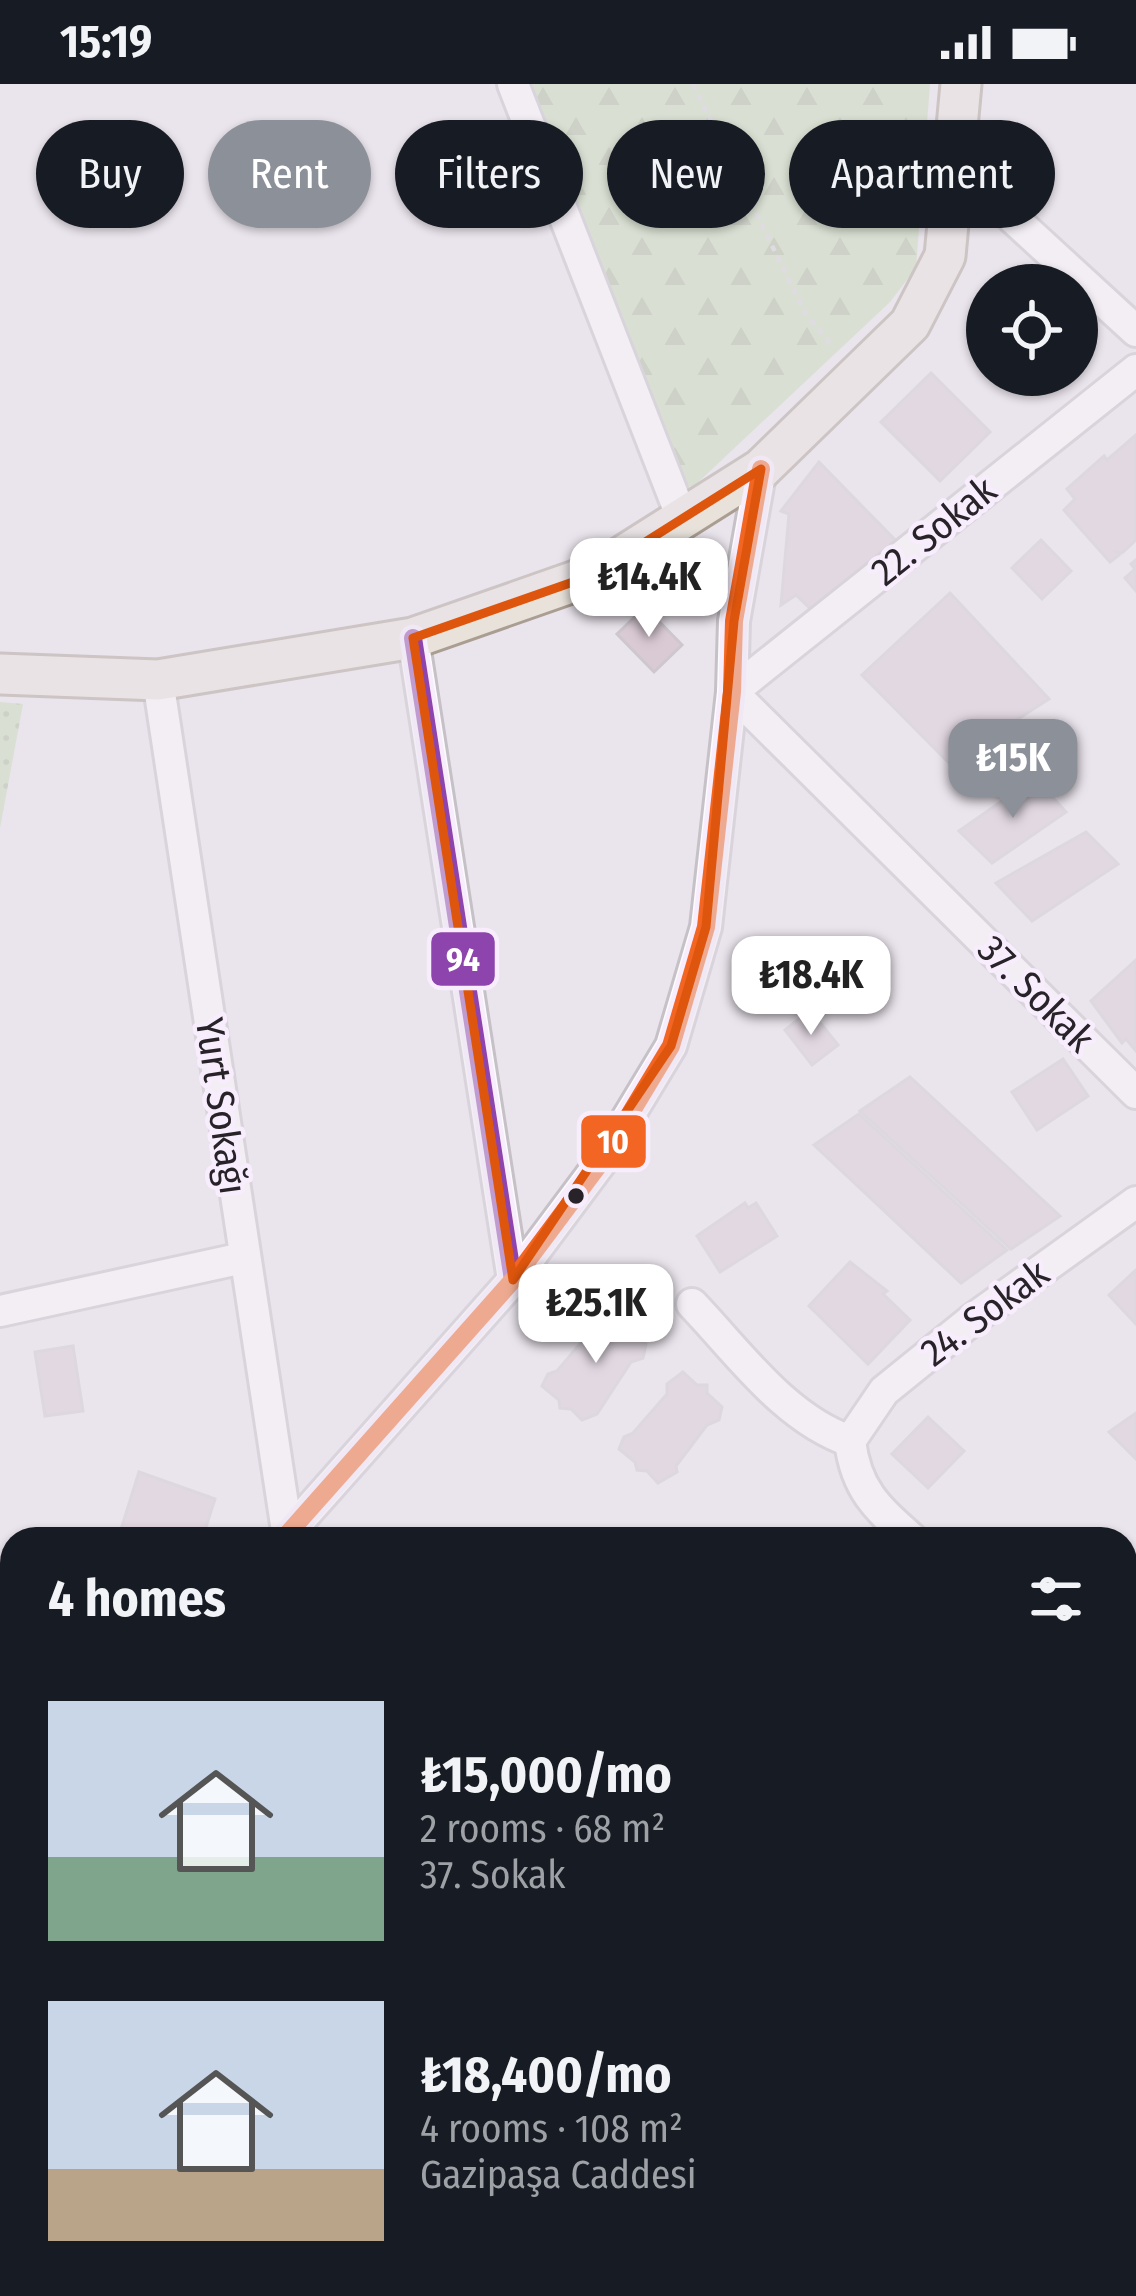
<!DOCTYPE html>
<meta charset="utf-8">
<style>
:root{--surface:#171b24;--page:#242831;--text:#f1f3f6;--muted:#9ea1a6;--accent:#8c9099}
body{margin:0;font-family:"Fira Sans Condensed",sans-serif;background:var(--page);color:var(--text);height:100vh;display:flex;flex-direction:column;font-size:45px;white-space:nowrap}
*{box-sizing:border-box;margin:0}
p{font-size:39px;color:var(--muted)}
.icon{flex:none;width:66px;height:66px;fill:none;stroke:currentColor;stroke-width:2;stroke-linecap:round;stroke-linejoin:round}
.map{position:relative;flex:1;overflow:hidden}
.panel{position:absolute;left:0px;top:1443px;width:1137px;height:771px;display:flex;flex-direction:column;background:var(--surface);border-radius:36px 36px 0 0;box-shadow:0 3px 9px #0004}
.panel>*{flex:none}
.banner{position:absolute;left:36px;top:36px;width:1065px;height:108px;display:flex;gap:24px}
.fabs{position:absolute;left:966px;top:180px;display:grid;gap:24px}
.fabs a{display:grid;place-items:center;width:132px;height:132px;border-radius:50%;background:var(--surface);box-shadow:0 3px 9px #0004;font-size:60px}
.price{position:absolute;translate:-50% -102px;padding:0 27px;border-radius:24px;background:#fff;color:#222;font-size:39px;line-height:78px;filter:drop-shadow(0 3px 6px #0008)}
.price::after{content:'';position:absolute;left:50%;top:72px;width:36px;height:27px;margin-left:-18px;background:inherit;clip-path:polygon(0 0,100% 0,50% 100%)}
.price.on{background:var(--accent);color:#fff}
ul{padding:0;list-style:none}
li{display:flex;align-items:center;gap:36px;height:300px;padding:0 48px}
li span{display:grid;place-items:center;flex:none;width:336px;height:240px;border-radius:0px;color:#555}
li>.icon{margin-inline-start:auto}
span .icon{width:144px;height:144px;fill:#fffc;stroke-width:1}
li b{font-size:51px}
h2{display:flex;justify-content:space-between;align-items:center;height:144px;padding:0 48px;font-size:51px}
.pill{padding:0 42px;border-radius:54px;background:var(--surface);box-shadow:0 3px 9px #0004;font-size:42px;line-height:108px}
.pill.on{background:var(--accent);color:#fff}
.status{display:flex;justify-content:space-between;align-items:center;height:84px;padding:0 60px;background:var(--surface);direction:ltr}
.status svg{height:33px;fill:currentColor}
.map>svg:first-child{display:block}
.industrial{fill:url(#industrial-grid)}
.grass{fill:url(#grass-dots)}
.forest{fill:url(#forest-firs)}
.building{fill:#dacad4;stroke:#cec8ce;stroke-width:3}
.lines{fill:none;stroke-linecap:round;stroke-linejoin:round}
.minor-casing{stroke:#c6c1c7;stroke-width:36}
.major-casing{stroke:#aa9e92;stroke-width:45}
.path{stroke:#d3d1d4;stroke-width:4.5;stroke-dasharray:6 6;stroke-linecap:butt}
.minor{stroke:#fcfbfc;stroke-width:30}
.major{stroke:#e8e2db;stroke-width:39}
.bus-1-casing{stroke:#f8edfc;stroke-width:27}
.bus-2-casing{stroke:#f8edfc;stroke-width:27}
.bus-1{stroke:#8e44ad;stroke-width:18}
.bus-2{stroke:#f26522;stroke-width:18}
.marked{fill:none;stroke:#de560d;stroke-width:9;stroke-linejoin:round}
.bus-dot{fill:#272328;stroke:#f8edfc;stroke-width:4.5}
.labels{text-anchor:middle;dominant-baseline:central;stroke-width:9;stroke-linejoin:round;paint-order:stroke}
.street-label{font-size:39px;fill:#272328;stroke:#f8edfc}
.line-badge{stroke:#f8edfc;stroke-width:4.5}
.badge-label{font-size:33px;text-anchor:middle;font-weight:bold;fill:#fff}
</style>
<div class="status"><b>15:19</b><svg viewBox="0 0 49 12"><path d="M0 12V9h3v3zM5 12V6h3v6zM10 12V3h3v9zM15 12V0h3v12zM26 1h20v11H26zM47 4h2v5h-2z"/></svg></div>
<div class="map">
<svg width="1136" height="2212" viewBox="0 0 1136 2212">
<defs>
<pattern id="industrial-grid" width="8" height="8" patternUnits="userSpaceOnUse" patternTransform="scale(3)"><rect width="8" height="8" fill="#eaddd8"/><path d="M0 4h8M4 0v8" fill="none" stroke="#c9bdb9"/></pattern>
<pattern id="grass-dots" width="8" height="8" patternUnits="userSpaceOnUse" patternTransform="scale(3)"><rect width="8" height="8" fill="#c6dab2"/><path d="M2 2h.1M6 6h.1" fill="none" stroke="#ab9" stroke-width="1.8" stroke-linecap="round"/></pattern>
<pattern id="forest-firs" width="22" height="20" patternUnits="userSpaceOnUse" patternTransform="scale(3)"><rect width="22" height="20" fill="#c6dab2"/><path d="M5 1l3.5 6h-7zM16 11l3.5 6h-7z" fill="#ab9"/></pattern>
</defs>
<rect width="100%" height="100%" fill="#eae4ec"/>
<polygon class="industrial" points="0,1516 12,1518 12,2202 1125,2202 1125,2165 1136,2174 1136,2212 0,2212"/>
<polygon class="grass" points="0,618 23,620 0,744"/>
<polygon class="forest" points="531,0 930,0 916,184 890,218 692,404 672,391"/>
<g class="building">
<polygon points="931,289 990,348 940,397 881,338"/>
<polygon points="1136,351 1136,456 1122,469 1116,468 1119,471 1110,478 1064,426 1075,415 1067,405 1104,372 1107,376"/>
<polygon points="819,378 901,462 818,532 796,511 781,521 789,430 781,427"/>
<polygon points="1041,456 1071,487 1042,515 1012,484"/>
<polygon points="1136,476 1136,507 1125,494 1135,485 1131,480"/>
<polygon points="950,509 1049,615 949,679 862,591"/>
<polygon points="645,523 682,561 654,588 617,550"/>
<polygon points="1035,694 1066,728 992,779 959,747"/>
<polygon points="1086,748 1118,780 1032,837 996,799"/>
<polygon points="1136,876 1136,967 1126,955 1122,959 1091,917"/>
<polygon points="810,926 838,961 812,981 785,946"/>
<polygon points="1063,975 1088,1012 1037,1046 1012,1008"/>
<polygon points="910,993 1060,1132 1011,1165 860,1027"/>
<polygon points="859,1030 1007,1166 961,1199 814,1061"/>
<polygon points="745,1119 748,1124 756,1119 777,1152 720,1188 697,1152"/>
<polygon points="850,1178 887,1207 883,1210 910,1236 868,1280 809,1222"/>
<polygon points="1136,1186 1136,1240 1109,1211"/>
<polygon points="606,1225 621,1238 631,1238 631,1246 646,1260 643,1274 631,1278 597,1330 582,1336 571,1325 560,1324 559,1316 542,1302 548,1290 557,1287 591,1247 590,1237"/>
<polygon points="73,1262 83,1327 45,1332 35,1268"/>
<polygon points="683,1288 697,1301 707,1301 707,1309 722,1323 719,1336 707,1341 676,1382 677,1388 658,1399 647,1387 637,1386 635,1378 619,1365 624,1353 633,1349 667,1310 667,1300"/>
<polygon points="1136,1329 1136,1375 1109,1348"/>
<polygon points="928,1333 964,1367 928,1404 892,1370"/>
<polygon points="139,1388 215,1415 202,1455 118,1455"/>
<polygon points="5,1884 12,1889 12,1961 0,1953 0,1891"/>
<polygon points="1136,2001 1136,2060 1125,2067 1125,2008"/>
<polygon points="1136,2073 1136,2143 1134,2144 1125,2131 1125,2080"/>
<polygon points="351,2202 430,2202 421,2212 342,2212"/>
<polygon points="759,2202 817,2202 823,2209 818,2212 746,2212"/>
<polygon points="1054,2202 1114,2202 1124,2212 1045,2212"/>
</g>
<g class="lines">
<defs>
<g id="minor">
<polyline points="513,0 682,434"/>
<polyline points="951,105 991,114 1136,247"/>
<polyline points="1136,286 732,608 1136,1009"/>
<polyline points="413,554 513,1196"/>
<polyline points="158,596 287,1447"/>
<path d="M692,1220c47,49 93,115 158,137"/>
<polyline points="0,1227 243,1174"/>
<polyline points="850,1357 884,1307 973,1235 1136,1118"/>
<path d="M850,1357c6,49 27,67 62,98"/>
<polyline points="283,1455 513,1196 601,1078 671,962 706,843 732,608 734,537 761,385"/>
<polyline points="0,1536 12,1537"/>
<polyline points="1125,1640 1136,1650"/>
<polyline points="1125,2173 1136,2182"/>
<polyline points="536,2202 551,2212"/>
<polyline points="93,2212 97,2202"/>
</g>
<polyline id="major" points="0,590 158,596 413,554 593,491 761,385 910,240 945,172 961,0"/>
</defs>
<use href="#minor" class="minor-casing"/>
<use href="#major" class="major-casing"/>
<polyline class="path" points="693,0 805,229 834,264"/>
<use href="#minor" class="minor"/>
<use href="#major" class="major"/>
<defs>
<polyline id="bus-1" points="413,554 513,1196"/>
<polyline id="bus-2" points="283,1455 513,1196 601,1078 671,962 706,843 732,608 734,537 761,385"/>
</defs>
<use href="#bus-1" class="bus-1-casing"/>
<use href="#bus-2" class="bus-2-casing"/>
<use href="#bus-1" class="bus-1"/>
<use href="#bus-2" class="bus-2"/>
</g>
<path d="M0 0H1136V2212H0ZM761,385l-27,152 -28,306 -35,119 -158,234 -100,-642 180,-63z" fill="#eae4ec" fill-opacity=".55" fill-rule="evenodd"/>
<path class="marked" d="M761,385l-27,152 -28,306 -35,119 -158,234 -100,-642 180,-63z"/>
<circle class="bus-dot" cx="576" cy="1112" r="10"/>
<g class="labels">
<g class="street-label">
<text transform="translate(934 447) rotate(-39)">22. Sokak</text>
<text transform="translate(1036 910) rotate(45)">37. Sokak</text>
<text transform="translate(221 1022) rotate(82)">Yurt Sokağı</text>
<text transform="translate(985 1229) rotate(-37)">24. Sokak</text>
</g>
</g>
<g class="line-badge">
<rect x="429" y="846" width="68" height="58" rx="12" fill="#8e44ad"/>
<rect x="579" y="1029" width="69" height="57" rx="12" fill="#f26522"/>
</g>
<g class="badge-label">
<text x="463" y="887">94</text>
<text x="613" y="1069">10</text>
</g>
</svg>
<div class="fabs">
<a><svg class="icon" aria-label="locate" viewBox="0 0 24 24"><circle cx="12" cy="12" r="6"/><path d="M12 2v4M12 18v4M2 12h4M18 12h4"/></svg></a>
</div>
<b class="price" style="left:649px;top:556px">₺14.4K</b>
<b class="price on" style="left:1013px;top:737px">₺15K</b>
<b class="price" style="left:811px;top:954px">₺18.4K</b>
<b class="price" style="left:596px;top:1282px">₺25.1K</b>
<div class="banner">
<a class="pill">Buy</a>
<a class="pill on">Rent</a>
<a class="pill">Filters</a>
<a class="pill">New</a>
<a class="pill">Apartment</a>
</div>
<section class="panel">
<h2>4 homes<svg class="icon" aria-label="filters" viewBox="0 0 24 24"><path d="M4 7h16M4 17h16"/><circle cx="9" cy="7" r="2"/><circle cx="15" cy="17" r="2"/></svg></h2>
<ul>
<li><span style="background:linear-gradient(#c9d6e8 65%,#7fa58c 0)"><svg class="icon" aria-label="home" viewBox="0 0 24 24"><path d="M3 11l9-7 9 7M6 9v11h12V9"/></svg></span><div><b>₺15,000/mo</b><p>2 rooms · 68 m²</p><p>37. Sokak</p></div></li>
<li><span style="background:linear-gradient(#c9d6e8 70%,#b9a48a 0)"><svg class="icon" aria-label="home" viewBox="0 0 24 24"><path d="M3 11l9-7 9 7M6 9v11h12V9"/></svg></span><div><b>₺18,400/mo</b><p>4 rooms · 108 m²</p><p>Gazipaşa Caddesi</p></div></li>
</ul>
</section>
</div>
